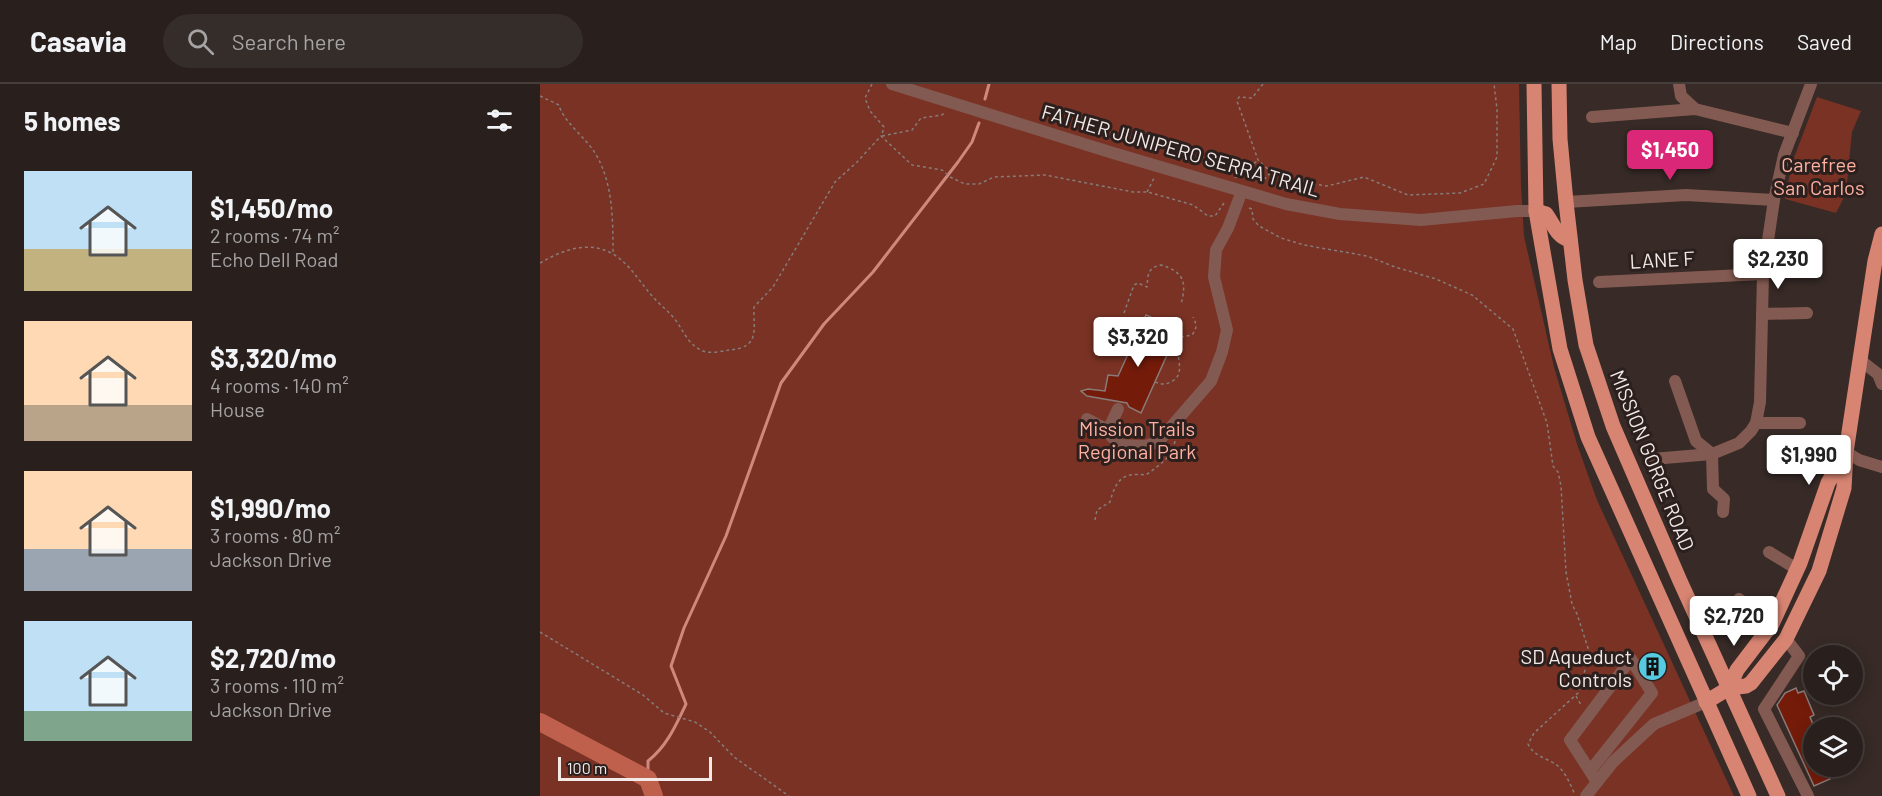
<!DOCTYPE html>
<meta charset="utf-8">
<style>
:root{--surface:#29201d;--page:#352d2a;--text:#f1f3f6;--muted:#a5a3a4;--line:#453e3b;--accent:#db2777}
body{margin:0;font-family:Barlow,sans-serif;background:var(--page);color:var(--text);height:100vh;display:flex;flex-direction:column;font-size:22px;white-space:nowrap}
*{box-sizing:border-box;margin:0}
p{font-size:20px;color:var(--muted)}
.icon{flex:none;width:33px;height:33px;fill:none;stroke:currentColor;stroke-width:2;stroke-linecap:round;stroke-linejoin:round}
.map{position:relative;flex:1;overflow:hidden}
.panel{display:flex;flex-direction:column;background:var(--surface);width:540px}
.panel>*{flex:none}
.buttons{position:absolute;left:1263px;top:561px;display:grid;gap:12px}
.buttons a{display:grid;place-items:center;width:60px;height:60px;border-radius:50%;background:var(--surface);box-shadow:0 3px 15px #0003,0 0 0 2px var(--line);font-size:30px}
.scale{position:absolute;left:18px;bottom:15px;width:154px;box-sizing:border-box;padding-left:6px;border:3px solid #f3eae8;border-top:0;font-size:16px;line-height:21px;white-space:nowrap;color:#f3eae8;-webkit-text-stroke:4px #2c201e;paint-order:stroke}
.price{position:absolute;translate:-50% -51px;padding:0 14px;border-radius:6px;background:#fff;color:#222;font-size:20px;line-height:39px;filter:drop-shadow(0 2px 3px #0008)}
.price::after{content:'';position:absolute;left:50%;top:36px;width:18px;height:14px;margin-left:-9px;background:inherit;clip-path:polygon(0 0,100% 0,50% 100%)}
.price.active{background:var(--accent);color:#fff}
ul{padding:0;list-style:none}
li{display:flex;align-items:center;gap:18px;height:150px;padding:0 24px}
li span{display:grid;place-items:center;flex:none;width:168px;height:120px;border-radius:0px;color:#555}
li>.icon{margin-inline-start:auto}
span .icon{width:72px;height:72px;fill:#fffc;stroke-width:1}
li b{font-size:26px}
h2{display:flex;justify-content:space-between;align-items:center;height:72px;padding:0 24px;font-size:26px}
header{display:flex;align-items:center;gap:36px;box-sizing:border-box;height:84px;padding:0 30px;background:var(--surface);border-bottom:2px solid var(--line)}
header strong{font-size:28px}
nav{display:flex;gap:33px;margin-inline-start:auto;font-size:21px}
.search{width:420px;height:54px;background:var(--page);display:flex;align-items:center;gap:15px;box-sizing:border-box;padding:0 21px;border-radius:33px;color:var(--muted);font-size:22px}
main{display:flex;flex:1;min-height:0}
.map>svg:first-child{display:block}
.green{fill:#793224}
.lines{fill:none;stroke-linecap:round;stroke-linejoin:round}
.stream{stroke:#cf897c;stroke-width:3}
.river{stroke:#bf604d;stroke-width:18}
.building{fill:#741b0a;stroke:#8a7b78;stroke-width:1.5}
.path{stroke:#877c79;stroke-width:1.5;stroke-dasharray:3 3;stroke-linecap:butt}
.minor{stroke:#835a51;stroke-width:12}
.major{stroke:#d78472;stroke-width:15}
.labels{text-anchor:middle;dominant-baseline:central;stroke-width:6;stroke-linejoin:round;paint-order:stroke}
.street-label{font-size:20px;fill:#f3eae8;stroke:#2c201e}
.park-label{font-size:20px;fill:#feb1a1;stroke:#2c201e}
.poi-label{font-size:20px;fill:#f3eae8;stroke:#2c201e;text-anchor:end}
</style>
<header>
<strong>Casavia</strong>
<div class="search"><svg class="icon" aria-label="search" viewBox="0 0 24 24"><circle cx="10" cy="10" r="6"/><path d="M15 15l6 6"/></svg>Search here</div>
<nav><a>Map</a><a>Directions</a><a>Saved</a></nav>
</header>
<main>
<section class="panel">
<h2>5 homes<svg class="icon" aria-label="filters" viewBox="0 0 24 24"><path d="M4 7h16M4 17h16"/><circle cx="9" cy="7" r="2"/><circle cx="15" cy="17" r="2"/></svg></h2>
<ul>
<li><span style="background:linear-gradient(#bfe0f5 65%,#c2b280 0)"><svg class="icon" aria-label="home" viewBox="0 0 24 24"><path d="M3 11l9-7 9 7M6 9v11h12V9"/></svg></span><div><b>$1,450/mo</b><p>2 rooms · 74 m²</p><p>Echo Dell Road</p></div></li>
<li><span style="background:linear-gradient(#ffd9b3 70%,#b9a48a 0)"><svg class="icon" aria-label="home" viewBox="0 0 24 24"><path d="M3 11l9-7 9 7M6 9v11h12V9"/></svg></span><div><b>$3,320/mo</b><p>4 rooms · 140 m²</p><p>House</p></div></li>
<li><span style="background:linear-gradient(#ffd9b3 65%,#9aa5b1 0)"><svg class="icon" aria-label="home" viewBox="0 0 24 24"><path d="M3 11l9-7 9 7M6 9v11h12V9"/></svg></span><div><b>$1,990/mo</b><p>3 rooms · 80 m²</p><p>Jackson Drive</p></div></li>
<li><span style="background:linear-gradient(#bfe0f5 75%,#7fa58c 0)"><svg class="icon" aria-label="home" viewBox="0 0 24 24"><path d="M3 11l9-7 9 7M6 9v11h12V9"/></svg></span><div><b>$2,720/mo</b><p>3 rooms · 110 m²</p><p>Jackson Drive</p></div></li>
</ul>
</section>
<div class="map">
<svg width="1342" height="712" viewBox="0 0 1342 712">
<rect width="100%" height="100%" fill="#372a27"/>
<g class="green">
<polygon points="0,0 979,0 981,103 984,152 1014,283 1037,360 1057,416 1194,712 0,712"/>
<polygon points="1277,13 1321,27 1312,48 1306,109 1296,129 1245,115 1252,79"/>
</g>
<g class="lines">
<g class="stream">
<polyline points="445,15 449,0"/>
<path d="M108,695v-18c19,-15 28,-36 38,-57l-15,-38 13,-38 42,-92 55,-153 43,-59 49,-52 85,-110 14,-20 7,-19"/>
</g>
<polyline class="river" points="0,638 108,695 114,712"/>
</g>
<g class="building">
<polygon points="606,231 628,241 621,257 631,262 601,329 589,323 587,319 547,312 541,307 548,305 565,307 568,291 578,292"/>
<polygon points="1256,604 1258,609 1264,607 1274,631 1270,633 1274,643 1274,682 1283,682 1290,695 1274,702 1237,621 1245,609"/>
</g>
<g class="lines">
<g class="path">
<polyline points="332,0 325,14 330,27 344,43 342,50"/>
<polyline points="723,0 712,14 699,13 697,17 718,76 730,87"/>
<path d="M0,12l19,9c3,15 27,33 36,48 18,29 18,67 18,100"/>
<polyline points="342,52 372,46 381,34 402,31 405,28"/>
<polyline points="695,94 717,77"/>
<polyline points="720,100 731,88 769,99 787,102 824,93 868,111 920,109 944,100 957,73 957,25 954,0"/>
<polyline points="607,108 614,94"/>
<path d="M709,124l3,1 1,10 6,7 22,12 23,7 63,11 28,11 41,12 36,16 41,34 34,94 6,43 5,6 3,14 5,86 6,32 5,10 11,34 -3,22 -7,23 -44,40 -6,11c6,13 20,14 30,22 8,7 13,20 17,29"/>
<path d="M0,179c22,-13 49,-23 73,-9 18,11 27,29 41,44 6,7 13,12 19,19 10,11 14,28 30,34 8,3 19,0 27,-1 31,-3 23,-21 24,-43l19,-20 62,-105 22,-20 24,-26 31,29 30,5 8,7 15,7h14l15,-7 51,-2 88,17h15l45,13 15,11h7l9,-13"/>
<path d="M584,229l10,-28 4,-2 9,4c1,-12 0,-19 14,-22 23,7 26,17 20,39"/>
<path d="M615,298c7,3 12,3 19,-2 13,-10 -2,-29 6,-43l12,-2c5,-7 5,-10 1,-18"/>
<path d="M555,436l2,-10 13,-8c6,-22 12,-30 36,-27 13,-10 26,-17 29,-34"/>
<polyline points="0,548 103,611 124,629 155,638 170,648 194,673 249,712"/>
<polyline points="1036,612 1041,621"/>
</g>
<g class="minor">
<polyline points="352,0 573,69 746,120 800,130 881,136 977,127 996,127"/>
<polyline points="1139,0 1141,12 1155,25"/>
<polyline points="1052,33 1155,25 1253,49"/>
<polyline points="1026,118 1146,111 1234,116"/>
<polyline points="1059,198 1223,190"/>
<polyline points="1222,230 1267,229"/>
<polyline points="1320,276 1338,290 1342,300"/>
<polyline points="1135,297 1156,357 1172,370"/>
<polyline points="547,335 568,346 571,352 581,361 605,362 618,358 671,297 682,268 687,246 674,193 676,166 688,144 702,107"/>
<polyline points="1216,339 1260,339"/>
<polyline points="568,346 578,325"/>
<polyline points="1306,368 1319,376 1342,383"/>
<polyline points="1172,370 1173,405 1184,415 1183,428"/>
<polyline points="1112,375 1172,370 1199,359 1211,347 1216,339 1220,318 1223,190 1234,116 1244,71 1271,0"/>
<polyline points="1229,468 1257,485"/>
<polyline points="1199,515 1232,540"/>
<polyline points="1246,555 1259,572 1224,625 1268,712"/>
<polyline points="1050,687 1112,609 1091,575 1030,656 1057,698"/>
<polyline points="1046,712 1073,678 1114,640 1166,618"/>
</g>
<g class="major">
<polyline points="994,0 996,127 1020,265 1048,353 1209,712"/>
<polyline points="1019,0 1020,55 1026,118 1035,196 1046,261 1073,342 1140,497 1238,712"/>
<path d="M996,127l10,3c8,11 11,23 24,26"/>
<polyline points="1189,604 1197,586 1232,540 1260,479 1288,399 1305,369"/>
<polyline points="1166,618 1189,604 1206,602 1211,599 1246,555 1279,487 1304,404 1306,368 1335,177 1342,150"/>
</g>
</g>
<defs>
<symbol id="building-disc" viewBox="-11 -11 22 22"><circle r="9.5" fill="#55cae0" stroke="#2c201e"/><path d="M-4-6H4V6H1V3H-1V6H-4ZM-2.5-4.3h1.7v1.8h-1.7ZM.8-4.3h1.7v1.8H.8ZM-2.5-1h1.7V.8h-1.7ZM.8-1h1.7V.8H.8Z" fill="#111"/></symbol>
</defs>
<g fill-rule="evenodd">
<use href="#building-disc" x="1096" y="566" width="33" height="33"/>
</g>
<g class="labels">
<g class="street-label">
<text transform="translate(641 66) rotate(16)">FATHER JUNIPERO SERRA TRAIL</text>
<text transform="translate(1122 175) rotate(-3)">LANE F</text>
<text transform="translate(1113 376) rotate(68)">MISSION GORGE ROAD</text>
</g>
<g class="park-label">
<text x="1279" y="80">Carefree<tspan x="1279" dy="23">San Carlos</tspan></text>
<text x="597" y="344">Mission Trails<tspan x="597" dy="23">Regional Park</tspan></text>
</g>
<g class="poi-label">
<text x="1092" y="572">SD Aqueduct<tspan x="1092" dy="23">Controls</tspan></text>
</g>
</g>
</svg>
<div class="buttons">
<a><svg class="icon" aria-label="locate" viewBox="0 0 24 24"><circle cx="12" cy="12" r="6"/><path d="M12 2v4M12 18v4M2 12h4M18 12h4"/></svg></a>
<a><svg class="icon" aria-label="layers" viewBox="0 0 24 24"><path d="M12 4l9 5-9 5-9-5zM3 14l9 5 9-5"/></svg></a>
</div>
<div class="scale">100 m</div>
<b class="price active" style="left:1130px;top:97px">$1,450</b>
<b class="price" style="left:1238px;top:206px">$2,230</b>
<b class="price" style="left:598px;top:284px">$3,320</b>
<b class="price" style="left:1269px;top:402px">$1,990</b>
<b class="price" style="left:1194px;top:563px">$2,720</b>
</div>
</main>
